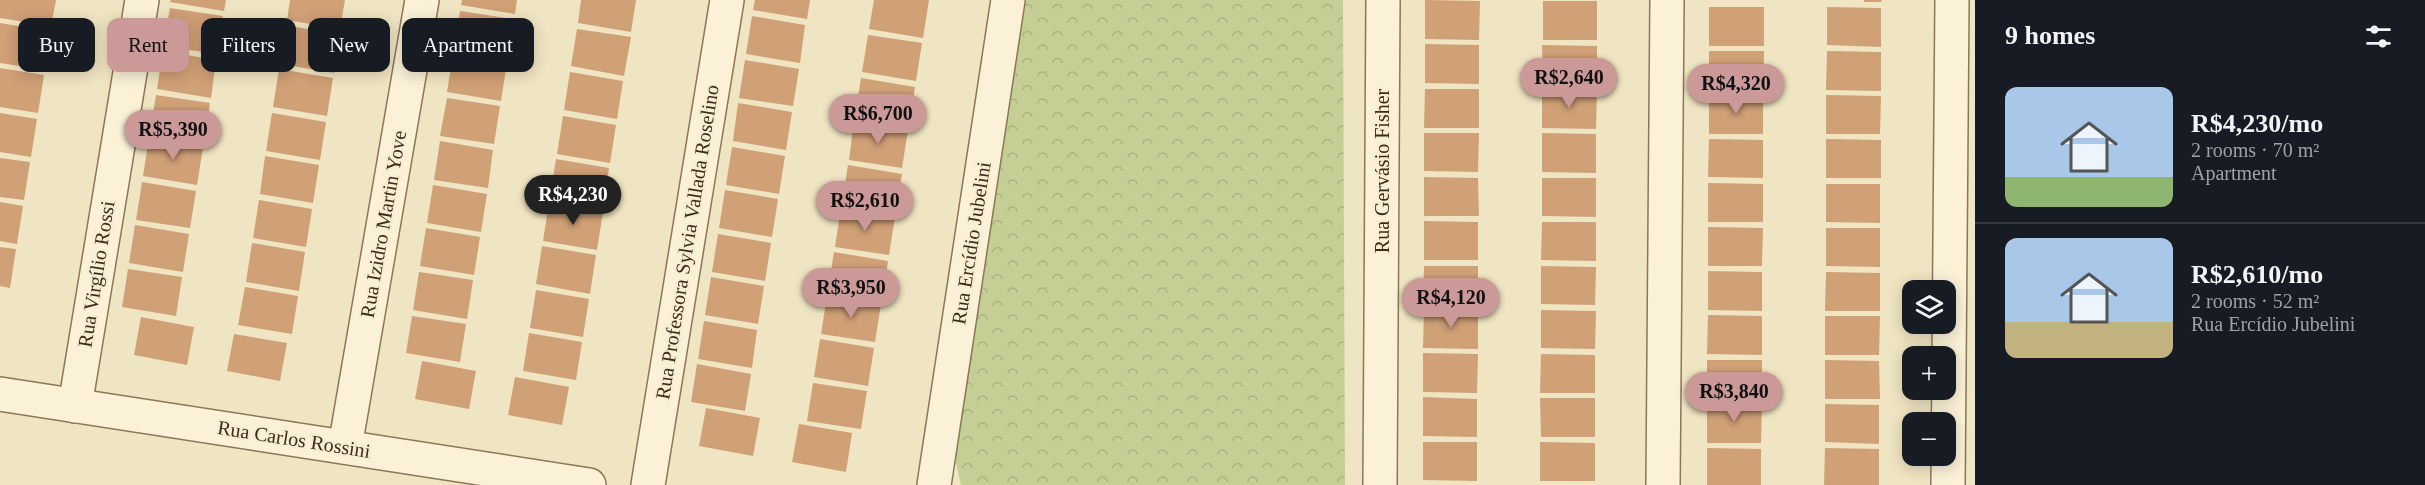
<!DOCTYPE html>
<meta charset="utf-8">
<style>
:root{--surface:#171b24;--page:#242831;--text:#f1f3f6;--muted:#9ea1a6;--line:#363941;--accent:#cb9998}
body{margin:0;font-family:Georgia,serif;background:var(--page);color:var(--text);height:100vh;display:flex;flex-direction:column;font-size:22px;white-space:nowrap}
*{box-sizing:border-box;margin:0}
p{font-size:20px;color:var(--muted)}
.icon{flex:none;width:33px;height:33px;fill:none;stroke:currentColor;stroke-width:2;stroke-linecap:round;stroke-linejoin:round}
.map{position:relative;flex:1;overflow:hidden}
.side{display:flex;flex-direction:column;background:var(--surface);width:450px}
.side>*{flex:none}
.guide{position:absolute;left:18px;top:18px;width:570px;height:54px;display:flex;gap:12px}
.controls{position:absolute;left:1902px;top:280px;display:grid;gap:12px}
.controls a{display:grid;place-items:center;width:54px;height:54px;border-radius:12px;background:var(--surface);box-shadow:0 3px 15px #0003;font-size:30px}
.price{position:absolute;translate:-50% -51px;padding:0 14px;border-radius:21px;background:var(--accent);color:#111;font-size:20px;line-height:39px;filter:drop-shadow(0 2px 3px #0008)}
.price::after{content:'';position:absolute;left:50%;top:36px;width:18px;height:14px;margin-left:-9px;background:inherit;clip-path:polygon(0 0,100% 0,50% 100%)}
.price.current{background:#222;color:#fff}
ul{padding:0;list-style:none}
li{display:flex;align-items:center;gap:18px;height:150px;padding:0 30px}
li+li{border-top:2px solid var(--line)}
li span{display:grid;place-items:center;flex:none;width:168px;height:120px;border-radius:12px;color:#555}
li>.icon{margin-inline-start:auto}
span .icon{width:72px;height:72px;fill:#fffc;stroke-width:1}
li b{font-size:26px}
h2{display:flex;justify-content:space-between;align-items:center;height:72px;padding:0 30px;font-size:26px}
.tag{padding:0 21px;border-radius:12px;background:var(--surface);box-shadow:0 3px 15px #0003;font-size:21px;line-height:54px}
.tag.current{background:var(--accent);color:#111}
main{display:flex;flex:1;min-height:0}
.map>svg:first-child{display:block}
.forest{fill:url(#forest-crowns)}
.building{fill:#d0a076}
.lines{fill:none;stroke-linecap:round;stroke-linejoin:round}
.minor-casing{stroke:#8b7658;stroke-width:36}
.minor{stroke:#faf1d6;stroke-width:33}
.labels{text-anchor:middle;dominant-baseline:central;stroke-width:4.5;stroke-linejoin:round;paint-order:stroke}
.street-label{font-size:20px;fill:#3a2d1d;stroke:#f7eed2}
</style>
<main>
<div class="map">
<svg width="1975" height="485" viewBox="0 0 1975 485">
<defs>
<pattern id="forest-crowns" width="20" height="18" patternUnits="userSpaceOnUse" patternTransform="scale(1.5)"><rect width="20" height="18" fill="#c5cf95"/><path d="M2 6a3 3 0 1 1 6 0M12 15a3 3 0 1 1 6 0" fill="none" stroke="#aab280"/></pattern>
</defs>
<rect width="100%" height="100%" fill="#f0e5c2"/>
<polygon class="forest" points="1026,0 1343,0 1345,485 961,485 955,458"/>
<g class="building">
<polygon points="0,0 56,0 51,26 0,18"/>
<polygon points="171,0 226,0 224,11 170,2"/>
<polygon points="290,0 345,0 340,29 287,20"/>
<polygon points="462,0 517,0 515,14 461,5"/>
<polygon points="581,0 636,0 631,32 578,23"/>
<polygon points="755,0 810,0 807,19 753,10"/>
<polygon points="874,0 929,0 923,38 869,29"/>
<polygon points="1425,0 1480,1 1479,40 1425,39"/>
<polygon points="1864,0 1882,0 1881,2 1864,2"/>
<rect x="1543" y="1" width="54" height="39"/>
<rect x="1709" y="7" width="55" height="39"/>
<polygon points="1827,7 1881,8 1881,47 1827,45"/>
<polygon points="170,8 223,16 217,54 163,46"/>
<polygon points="460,11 514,19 508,57 454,49"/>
<polygon points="752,16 805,25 800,63 746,54"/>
<polygon points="0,23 50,31 45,70 0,63"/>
<polygon points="286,25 339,35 334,73 280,64"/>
<polygon points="577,29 631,37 624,76 571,66"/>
<polygon points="868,35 922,43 916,81 862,72"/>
<polygon points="1425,44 1479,45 1479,84 1425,83"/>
<polygon points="1542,45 1597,46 1597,84 1543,84"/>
<polygon points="163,51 216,60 211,98 157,89"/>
<polygon points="1709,51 1764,51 1763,90 1709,90"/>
<polygon points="1827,51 1881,52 1881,91 1826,90"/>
<polygon points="453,54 507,63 501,101 447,92"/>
<polygon points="745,60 799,69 793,106 739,98"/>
<polygon points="0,68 44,75 38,113 0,107"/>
<polygon points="279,69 333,78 327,116 273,107"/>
<polygon points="570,72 623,81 617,119 564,110"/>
<polygon points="861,78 915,87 909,124 855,116"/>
<polygon points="1425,89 1479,89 1479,128 1424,128"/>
<polygon points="1542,89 1597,90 1596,129 1542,128"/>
<polygon points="156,95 210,103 204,141 150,133"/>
<polygon points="1709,95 1763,96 1763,134 1709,134"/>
<polygon points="1826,95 1881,96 1880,134 1826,134"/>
<polygon points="447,98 500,106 494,144 440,136"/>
<polygon points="738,103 792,112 786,150 733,141"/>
<polygon points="0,113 37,119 31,157 0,152"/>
<polygon points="272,113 326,122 320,160 266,151"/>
<polygon points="563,116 616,125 610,163 557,154"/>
<polygon points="854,121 908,130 902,168 849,160"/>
<polygon points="1424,133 1479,133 1478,172 1424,171"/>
<polygon points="1542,133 1596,134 1596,173 1542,172"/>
<polygon points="149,138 203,147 197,185 143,176"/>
<polygon points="1709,139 1763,140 1763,178 1708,177"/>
<polygon points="1826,139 1881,140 1881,178 1826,178"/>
<polygon points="440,141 493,150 488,188 434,180"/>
<polygon points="732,147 785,156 779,194 726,185"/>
<polygon points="265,156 319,165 313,203 260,194"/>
<polygon points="0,158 30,162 24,200 0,197"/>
<polygon points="556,159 609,168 604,206 550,197"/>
<polygon points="848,165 902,174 895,212 842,203"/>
<polygon points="1424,177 1478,178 1479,216 1424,216"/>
<polygon points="1542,178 1596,178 1596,217 1542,216"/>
<polygon points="142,182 196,191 190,228 136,220"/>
<polygon points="1708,183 1763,184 1763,222 1708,222"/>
<polygon points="1826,184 1880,184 1880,223 1826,222"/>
<polygon points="433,185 487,194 481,232 427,223"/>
<polygon points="725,190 778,199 772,237 719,228"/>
<polygon points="259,200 312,209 306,247 253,238"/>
<polygon points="0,202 23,206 17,244 0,241"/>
<polygon points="549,203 603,212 597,250 543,241"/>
<polygon points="841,208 895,217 889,255 835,247"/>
<polygon points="1424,221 1478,222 1478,260 1424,260"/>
<polygon points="1542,222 1596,222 1596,261 1541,260"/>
<polygon points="135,225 189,234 183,272 129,263"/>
<polygon points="1708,227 1763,228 1762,266 1708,266"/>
<polygon points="426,228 480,237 474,275 420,266"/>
<polygon points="1826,228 1880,228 1880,267 1826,266"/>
<polygon points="718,234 771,243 765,281 712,272"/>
<polygon points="252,243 305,252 299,291 246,282"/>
<polygon points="542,246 596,255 590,294 536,284"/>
<polygon points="0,247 16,249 10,288 0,286"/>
<polygon points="834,252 888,261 882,299 828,290"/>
<polygon points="1424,266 1478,266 1478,305 1423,304"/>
<polygon points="1541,266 1596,267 1595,305 1541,304"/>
<polygon points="128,269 182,277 176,316 122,307"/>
<polygon points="1708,271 1762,272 1762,311 1708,310"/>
<polygon points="419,272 473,280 467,319 413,310"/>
<polygon points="1826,272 1880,273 1880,311 1825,311"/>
<polygon points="711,277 764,286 758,324 705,315"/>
<polygon points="245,287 298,296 292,334 238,325"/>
<polygon points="536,290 589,299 583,337 530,328"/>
<polygon points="827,296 881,304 875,342 821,334"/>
<polygon points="1424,310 1478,310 1478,349 1423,348"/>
<polygon points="1541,310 1596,311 1595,349 1541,348"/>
<polygon points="1708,315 1762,316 1762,355 1707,354"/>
<polygon points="412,316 466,324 460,362 406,353"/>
<polygon points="1825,316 1880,316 1879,355 1825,355"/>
<polygon points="141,317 194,327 187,365 134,355"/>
<polygon points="704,321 757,330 752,368 698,359"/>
<polygon points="529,333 582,342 576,380 523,371"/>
<polygon points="234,334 287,343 280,381 227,371"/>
<polygon points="820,339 874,348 868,386 814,377"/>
<polygon points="1423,353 1478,354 1477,393 1423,392"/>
<polygon points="1541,354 1595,355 1595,393 1540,393"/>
<polygon points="1707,360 1762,360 1762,399 1707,398"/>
<polygon points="1825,360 1879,361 1880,399 1825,399"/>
<polygon points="422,361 476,371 469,409 415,399"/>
<polygon points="697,364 751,374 745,411 691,402"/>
<polygon points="515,377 569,387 562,425 508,415"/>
<polygon points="813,383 867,391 861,429 807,421"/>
<polygon points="1423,397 1477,399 1477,437 1423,436"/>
<polygon points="1540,398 1595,398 1595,437 1541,437"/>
<polygon points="1707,404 1762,404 1761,443 1707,443"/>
<polygon points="1825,404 1879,405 1879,444 1825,442"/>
<polygon points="706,408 760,418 753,456 699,446"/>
<polygon points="799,424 852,433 846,472 792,462"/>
<polygon points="1423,442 1477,442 1477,481 1423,480"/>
<polygon points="1540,442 1595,443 1595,481 1540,481"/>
<polygon points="1707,448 1761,449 1761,485 1707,485"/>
<polygon points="1825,448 1879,449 1879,485 1824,485"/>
</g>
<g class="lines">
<defs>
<g id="minor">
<polyline points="0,394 589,485"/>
<polyline points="75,406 142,0"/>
<polyline points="345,447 422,0"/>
<polyline points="648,485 727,0"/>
<polyline points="934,485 1008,0"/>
<polyline points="1380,485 1383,0"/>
<polyline points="1663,485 1667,0"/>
<polyline points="1948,485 1952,0"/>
</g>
</defs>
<use href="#minor" class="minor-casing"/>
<use href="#minor" class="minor"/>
</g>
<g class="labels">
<g class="street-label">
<text transform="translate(1382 171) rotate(-90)">Rua Gervásio Fisher</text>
<text transform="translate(383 224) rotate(-80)">Rua Izidro Martin Yove</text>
<text transform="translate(687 242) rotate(-81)">Rua Professora Sylvia Vallada Roselino</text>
<text transform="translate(971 243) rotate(-81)">Rua Ercídio Jubelini</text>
<text transform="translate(96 274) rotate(-81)">Rua Virgílio Rossi</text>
<text transform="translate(294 439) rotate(9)">Rua Carlos Rossini</text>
</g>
</g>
</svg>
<div class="controls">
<a><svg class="icon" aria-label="layers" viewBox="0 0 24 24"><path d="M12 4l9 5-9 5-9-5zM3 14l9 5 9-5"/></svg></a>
<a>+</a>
<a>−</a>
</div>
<b class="price" style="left:1569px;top:109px">R$2,640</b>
<b class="price" style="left:1736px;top:115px">R$4,320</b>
<b class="price" style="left:878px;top:145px">R$6,700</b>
<b class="price" style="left:173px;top:161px">R$5,390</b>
<b class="price current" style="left:573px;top:226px">R$4,230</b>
<b class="price" style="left:865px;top:232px">R$2,610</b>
<b class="price" style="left:851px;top:319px">R$3,950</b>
<b class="price" style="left:1451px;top:329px">R$4,120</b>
<b class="price" style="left:1734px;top:423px">R$3,840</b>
<div class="guide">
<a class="tag">Buy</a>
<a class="tag current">Rent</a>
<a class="tag">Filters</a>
<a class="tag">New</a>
<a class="tag">Apartment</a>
</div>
</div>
<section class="side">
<h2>9 homes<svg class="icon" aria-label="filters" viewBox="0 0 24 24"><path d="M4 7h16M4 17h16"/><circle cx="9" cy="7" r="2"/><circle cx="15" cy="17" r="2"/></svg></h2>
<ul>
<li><span style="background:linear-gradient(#a9c7e8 75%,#8fb573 0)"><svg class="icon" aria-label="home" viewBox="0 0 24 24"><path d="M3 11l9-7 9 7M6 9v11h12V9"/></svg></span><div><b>R$4,230/mo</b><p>2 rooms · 70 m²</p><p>Apartment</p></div></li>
<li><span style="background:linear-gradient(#a9c7e8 70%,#c2b280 0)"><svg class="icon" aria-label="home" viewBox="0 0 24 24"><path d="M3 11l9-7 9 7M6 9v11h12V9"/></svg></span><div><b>R$2,610/mo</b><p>2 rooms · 52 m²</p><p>Rua Ercídio Jubelini</p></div></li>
</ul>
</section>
</main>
